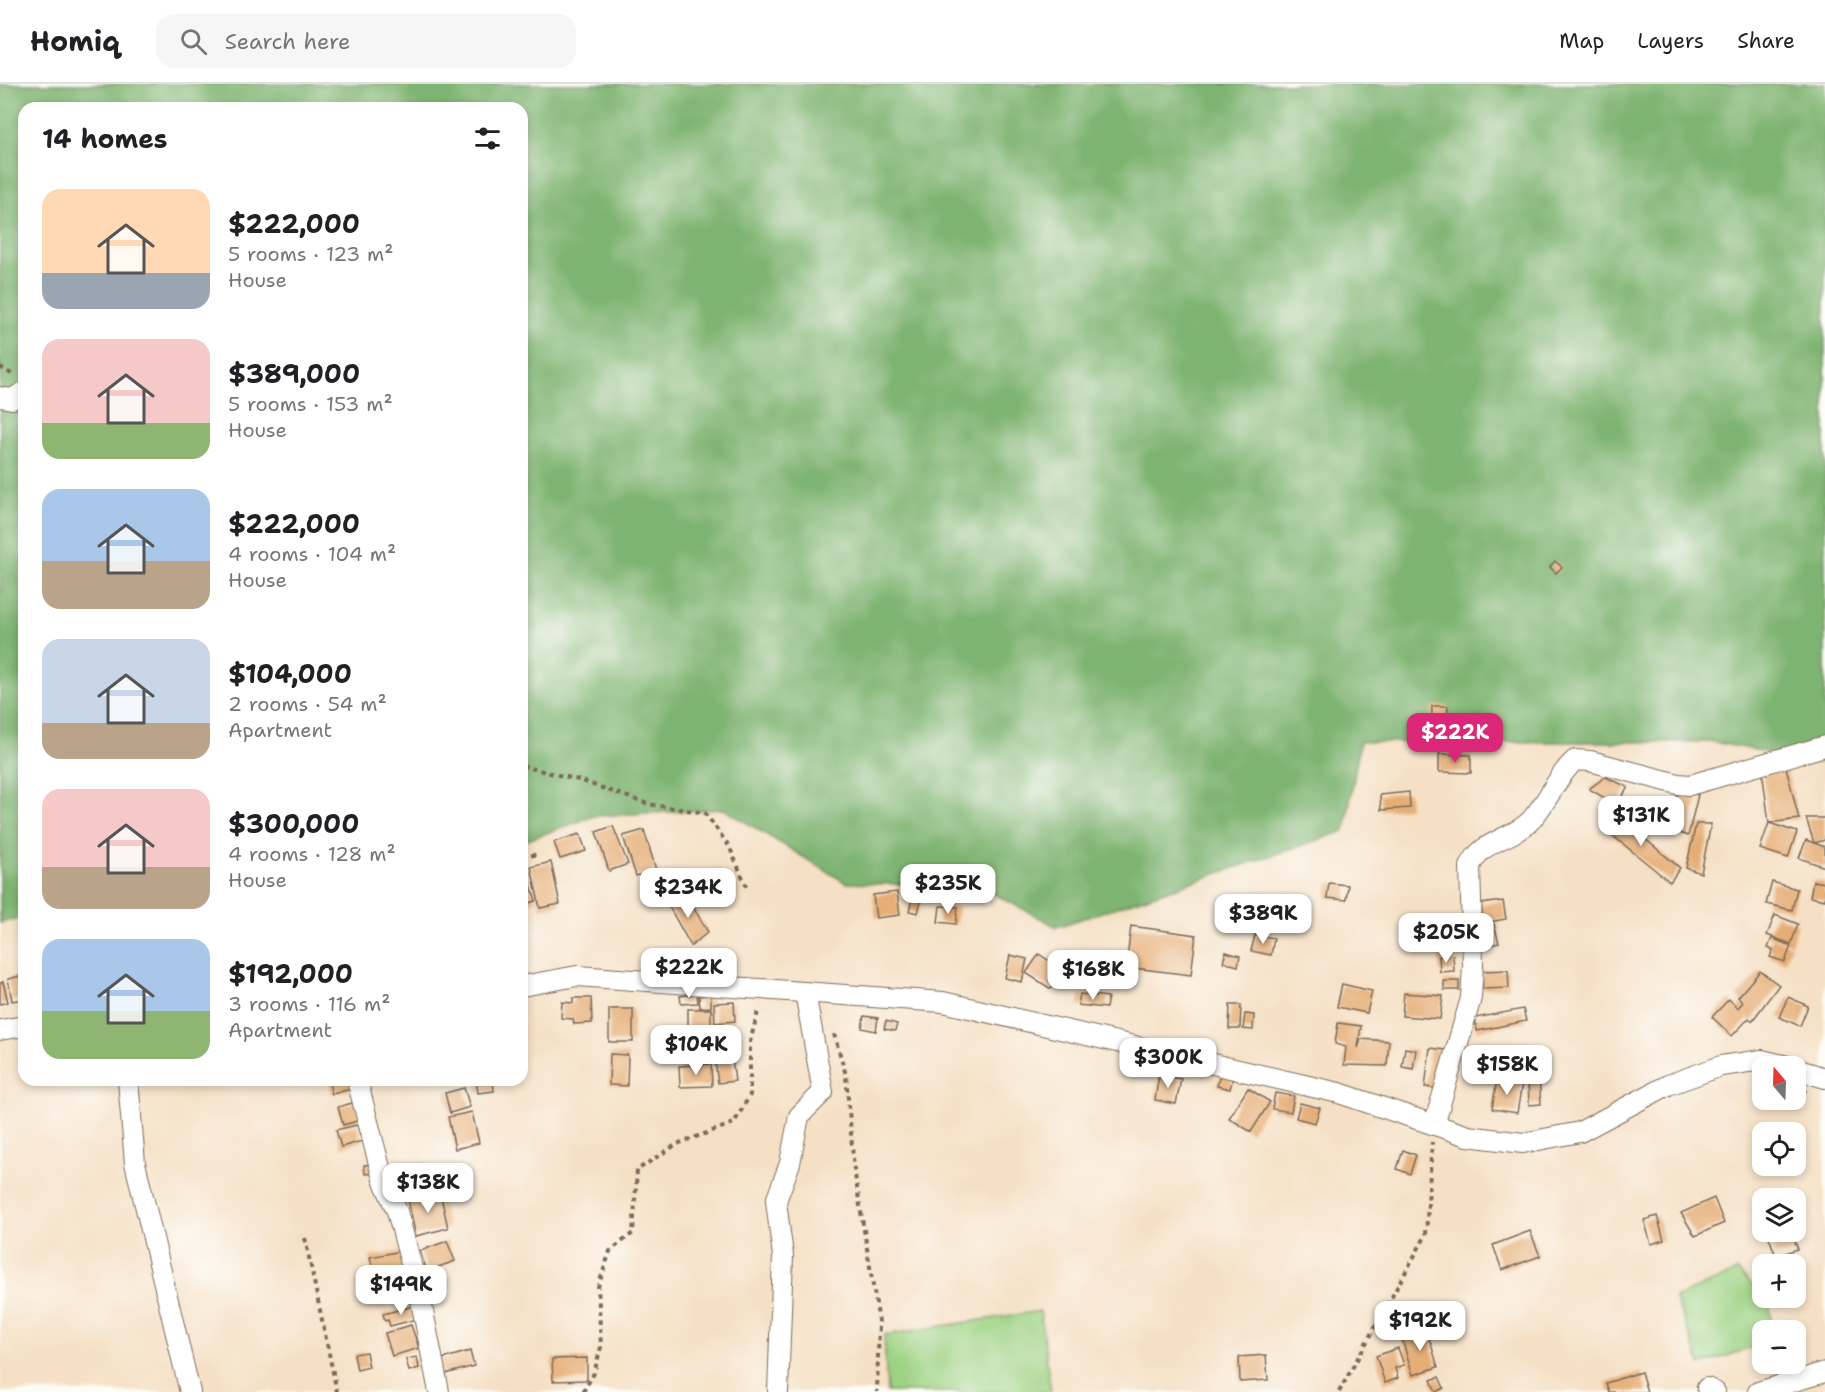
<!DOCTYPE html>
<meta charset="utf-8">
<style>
:root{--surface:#fff;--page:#f6f6f6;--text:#202124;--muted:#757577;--line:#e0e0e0;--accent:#db2777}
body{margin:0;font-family:"Shantell Sans",sans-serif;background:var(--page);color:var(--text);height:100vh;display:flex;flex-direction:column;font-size:22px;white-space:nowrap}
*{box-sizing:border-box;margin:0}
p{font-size:20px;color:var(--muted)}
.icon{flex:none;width:33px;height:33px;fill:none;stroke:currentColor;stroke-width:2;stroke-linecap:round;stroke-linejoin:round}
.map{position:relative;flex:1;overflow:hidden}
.details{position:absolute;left:18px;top:18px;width:510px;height:984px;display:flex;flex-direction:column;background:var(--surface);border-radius:18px;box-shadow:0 3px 9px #0003}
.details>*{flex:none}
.needle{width:39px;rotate:341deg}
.tools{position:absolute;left:1752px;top:972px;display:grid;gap:12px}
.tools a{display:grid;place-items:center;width:54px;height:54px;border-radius:12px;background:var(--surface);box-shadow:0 3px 9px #0003;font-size:30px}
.price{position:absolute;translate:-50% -51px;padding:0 14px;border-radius:12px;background:#fff;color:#222;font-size:20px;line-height:39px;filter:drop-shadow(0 2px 3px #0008)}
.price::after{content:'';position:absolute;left:50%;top:36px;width:18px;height:14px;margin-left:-9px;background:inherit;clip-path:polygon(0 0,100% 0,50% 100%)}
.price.active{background:var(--accent);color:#fff}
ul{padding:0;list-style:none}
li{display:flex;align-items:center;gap:18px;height:150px;padding:0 24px}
li span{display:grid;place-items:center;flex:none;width:168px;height:120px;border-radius:18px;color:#555}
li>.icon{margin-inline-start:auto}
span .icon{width:72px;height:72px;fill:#fffc;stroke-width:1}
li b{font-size:26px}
h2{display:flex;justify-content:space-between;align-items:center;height:72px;padding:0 24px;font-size:26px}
header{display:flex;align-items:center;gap:36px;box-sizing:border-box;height:84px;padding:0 30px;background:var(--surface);border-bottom:2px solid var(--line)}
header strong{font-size:28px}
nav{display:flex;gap:33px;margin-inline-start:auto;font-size:21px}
.search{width:420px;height:54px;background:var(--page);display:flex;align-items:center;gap:15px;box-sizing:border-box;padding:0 21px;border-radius:18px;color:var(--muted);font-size:22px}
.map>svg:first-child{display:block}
.green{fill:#9dd283;stroke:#6c7e50;stroke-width:1.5}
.forest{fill:#7eb471;stroke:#5c6f48;stroke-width:1.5}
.building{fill:#e6ae77}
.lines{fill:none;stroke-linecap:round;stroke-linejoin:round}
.minor-casing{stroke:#7c6a58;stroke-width:22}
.path{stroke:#7c6a58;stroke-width:4;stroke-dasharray:4.5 4.5;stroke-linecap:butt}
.minor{stroke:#fff;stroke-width:20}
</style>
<header>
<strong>Homiq</strong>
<div class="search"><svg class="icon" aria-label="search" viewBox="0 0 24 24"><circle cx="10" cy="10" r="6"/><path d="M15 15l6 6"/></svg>Search here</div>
<nav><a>Map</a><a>Layers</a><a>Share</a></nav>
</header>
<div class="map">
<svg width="1825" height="1308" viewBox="0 0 1825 1308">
<rect width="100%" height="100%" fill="#fdfcf7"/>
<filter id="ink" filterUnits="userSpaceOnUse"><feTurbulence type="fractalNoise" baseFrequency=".0167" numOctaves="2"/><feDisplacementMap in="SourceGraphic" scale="12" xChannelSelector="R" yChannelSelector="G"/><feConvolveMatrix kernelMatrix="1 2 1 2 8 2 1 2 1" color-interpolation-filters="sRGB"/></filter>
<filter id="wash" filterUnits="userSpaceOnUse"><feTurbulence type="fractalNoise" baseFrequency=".008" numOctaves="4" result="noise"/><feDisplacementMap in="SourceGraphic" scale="24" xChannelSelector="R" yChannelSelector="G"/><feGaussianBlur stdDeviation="1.35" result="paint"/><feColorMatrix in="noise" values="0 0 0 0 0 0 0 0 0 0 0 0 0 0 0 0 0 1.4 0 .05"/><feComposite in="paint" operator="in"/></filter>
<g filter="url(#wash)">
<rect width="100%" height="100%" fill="#f5e0c5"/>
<g class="green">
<polygon points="1738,1187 1769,1218 1773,1246 1762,1246 1762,1260 1701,1281 1675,1214"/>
<polygon points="1040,1227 1051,1308 887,1308 884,1251"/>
</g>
<polygon class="forest" points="0,0 1825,0 1825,679 1713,658 1360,658 1345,747 1057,843 979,802 846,799 724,725 594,732 522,758 522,24 24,24 24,833 0,839"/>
<g id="blocks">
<g class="building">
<polygon points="1555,477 1562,483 1556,489 1550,483"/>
<polygon points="1432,622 1448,622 1446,650 1431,650"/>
<polygon points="1439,670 1471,671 1471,689 1439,688"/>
<polygon points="1786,683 1799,735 1769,739 1762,686"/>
<polygon points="1605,693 1628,703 1617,721 1589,705"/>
<polygon points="1678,704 1698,711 1688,752 1671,746"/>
<polygon points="1409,708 1410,724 1381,726 1380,711"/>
<polygon points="1614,729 1680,784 1670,798 1602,743"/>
<polygon points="1806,734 1825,734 1825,756 1814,759"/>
<polygon points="1769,739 1797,748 1788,774 1760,765"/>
<polygon points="1696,740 1711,740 1701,789 1686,784"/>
<polygon points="613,742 628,780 609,787 596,748"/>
<polygon points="644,746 656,786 636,792 623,752"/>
<polygon points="580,750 586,767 560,775 554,758"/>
<polygon points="1806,756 1825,763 1825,783 1799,774"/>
<polygon points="551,778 560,820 540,824 531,783"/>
<polygon points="525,782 536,817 522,821 522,783"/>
<polygon points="1813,797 1825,799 1825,816 1810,813"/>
<polygon points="1772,798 1797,805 1792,826 1766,820"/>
<polygon points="1329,799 1348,801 1346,816 1327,814"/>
<polygon points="897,808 900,831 876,834 873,811"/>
<polygon points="685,809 708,848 691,862 668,821"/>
<polygon points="912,815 921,816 918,829 909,827"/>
<polygon points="1503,817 1506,835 1484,839 1481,820"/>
<polygon points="940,822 958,823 956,840 938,838"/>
<polygon points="1775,831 1798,840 1791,860 1767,851"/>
<polygon points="1494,840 1499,859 1482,863 1478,844"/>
<polygon points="1131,842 1196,851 1191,891 1126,883"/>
<polygon points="1255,851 1274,854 1271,871 1251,867"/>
<polygon points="1772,854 1791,862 1785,878 1770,873 1773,866 1768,864"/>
<polygon points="1226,868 1240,872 1238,882 1223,878"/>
<polygon points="1039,870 1063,886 1051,905 1026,889"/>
<polygon points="1010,871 1027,875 1022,898 1005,894"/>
<polygon points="1453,871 1454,887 1440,888 1439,872"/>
<polygon points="1508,886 1509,904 1483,905 1482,887"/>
<polygon points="1760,887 1779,901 1752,937 1749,934 1732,952 1712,933 1729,915 1738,924 1743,918 1738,913"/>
<polygon points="24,891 24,915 12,917 8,895"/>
<rect x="1444" y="897" width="15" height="9"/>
<polygon points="3,898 8,918 0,920 0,899"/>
<polygon points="1342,900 1372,907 1367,929 1337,923"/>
<polygon points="1404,909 1443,912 1440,935 1402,932"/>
<polygon points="697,910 698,919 681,920 680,912"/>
<polygon points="1080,910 1108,913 1106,924 1078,921"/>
<polygon points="711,911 711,923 700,924 699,912"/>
<polygon points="1788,913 1808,922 1800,942 1779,933"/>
<polygon points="573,914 591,914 592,939 574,940 573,935 561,934 562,918 573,919"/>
<polygon points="734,918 735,937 715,939 714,919"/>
<polygon points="1230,921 1241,921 1240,945 1229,945"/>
<rect x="609" y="925" width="24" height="33"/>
<rect x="688" y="925" width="23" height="24"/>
<polygon points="1523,925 1526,937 1477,947 1475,934"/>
<polygon points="1245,930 1254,931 1253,946 1243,945"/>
<polygon points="864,932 878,934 876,947 862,944"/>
<polygon points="886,937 897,940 895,947 884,945"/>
<polygon points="1338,939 1361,942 1358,964 1361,955 1389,957 1387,982 1344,981 1346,963 1335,960"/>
<polygon points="713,944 728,945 727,960 712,959"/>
<polygon points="681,957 694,958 694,974 680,974"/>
<polygon points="730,961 735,997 718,999 713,963"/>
<polygon points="1405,964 1416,966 1413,985 1402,983"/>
<polygon points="1430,964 1445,966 1441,1005 1425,1003"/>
<polygon points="610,970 628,971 627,1002 609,1001"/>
<rect x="1506" y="972" width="15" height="23"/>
<polygon points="1491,976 1493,990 1477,992 1474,979"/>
<polygon points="711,980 712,1002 680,1003 679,982"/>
<polygon points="1220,990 1233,993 1230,1005 1217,1002"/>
<polygon points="1159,991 1181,995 1176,1020 1155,1016"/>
<polygon points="1539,994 1541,1020 1529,1021 1528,995"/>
<polygon points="1497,995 1522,999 1517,1029 1492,1025"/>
<polygon points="328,996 348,996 351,1005 332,1010"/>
<polygon points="476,996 493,996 494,1007 478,1009"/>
<polygon points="1796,999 1806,1007 1793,1026 1778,1016 1796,1016"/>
<polygon points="464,1004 470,1023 450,1029 445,1009"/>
<polygon points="1248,1004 1270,1018 1251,1048 1229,1034"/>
<polygon points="1275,1009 1294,1012 1291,1028 1272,1025"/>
<polygon points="356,1018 361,1036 343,1041 338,1023"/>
<polygon points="1300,1019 1320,1024 1315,1039 1296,1034"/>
<polygon points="472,1028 479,1059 455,1065 448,1033"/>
<polygon points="357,1041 362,1057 341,1063 336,1046"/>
<polygon points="1403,1066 1416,1071 1410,1090 1397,1085"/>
<polygon points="377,1080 378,1089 365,1090 364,1081"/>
<polygon points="440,1108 448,1144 416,1152 408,1116"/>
<polygon points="1714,1114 1724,1139 1695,1152 1681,1129"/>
<polygon points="1657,1132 1664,1156 1651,1160 1644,1136"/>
<polygon points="1530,1147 1540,1172 1502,1186 1493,1161"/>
<polygon points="1767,1148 1791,1148 1798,1165 1776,1172"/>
<polygon points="447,1157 455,1177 427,1187 420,1167"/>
<polygon points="402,1167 404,1187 374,1191 370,1173"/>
<polygon points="414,1222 417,1235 390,1242 388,1236 385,1237 383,1230"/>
<polygon points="411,1241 419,1264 392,1272 385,1249"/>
<polygon points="1426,1244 1438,1283 1413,1291 1401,1252"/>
<polygon points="1398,1264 1404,1281 1395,1284 1398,1294 1385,1299 1376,1272"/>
<polygon points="470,1267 474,1282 442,1291 438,1276"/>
<polygon points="366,1268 369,1283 357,1286 354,1270"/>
<polygon points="1266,1271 1268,1296 1240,1298 1239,1273"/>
<polygon points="417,1273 419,1284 409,1287 406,1275"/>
<polygon points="587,1274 587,1296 553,1297 552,1275"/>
<polygon points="1641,1288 1647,1308 1609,1308 1606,1299"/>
<polygon points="1439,1293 1444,1304 1436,1308 1431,1296"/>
</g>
</g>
</g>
<g filter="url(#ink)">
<use href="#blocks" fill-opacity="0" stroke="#7c6a58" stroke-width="1.5"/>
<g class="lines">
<defs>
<g id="minor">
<polyline points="0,313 12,315 24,308"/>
<polyline points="522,902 577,892 943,918 1339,1009 1468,1052 1523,1059 1580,1048 1668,1001 1721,982 1762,976 1787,982"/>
<polyline points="0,946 24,942"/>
<polyline points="1796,985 1825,994"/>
<polyline points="128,996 135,1079 190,1308"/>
<polyline points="357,996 383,1095 397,1127 421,1217 439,1308"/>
<path d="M1434,1041l37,-127 2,-33 -3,-98c10,-26 39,-27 58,-44 19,-18 27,-45 47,-63l15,1 88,23 12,1 135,-39"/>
<polyline points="1707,1304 1715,1308"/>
<polyline points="778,1308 783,1172 776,1117 790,1079 799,1032 823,1008 805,908"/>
<polyline points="1758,1308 1825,1288"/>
</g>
</defs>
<use href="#minor" class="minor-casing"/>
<g class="path">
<polyline points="0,283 15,292"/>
<polyline points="522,682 579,696 648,720 705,729 729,762 748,806"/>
<polyline points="522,772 536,771"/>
<polyline points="834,950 846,991 854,1085 879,1238 877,1308"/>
<polyline points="305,1154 337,1308"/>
<polyline points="583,1308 594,1289 601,1263 598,1203 610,1167 633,1149 637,1086 677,1060 734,1039 750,1011 750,958 759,924"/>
<polyline points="1339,1308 1426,1151 1432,1058"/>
</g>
<use href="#minor" class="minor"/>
</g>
</g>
</svg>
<div class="tools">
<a><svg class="needle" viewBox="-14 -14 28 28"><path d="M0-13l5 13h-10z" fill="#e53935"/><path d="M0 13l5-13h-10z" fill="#757577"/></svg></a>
<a><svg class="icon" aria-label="locate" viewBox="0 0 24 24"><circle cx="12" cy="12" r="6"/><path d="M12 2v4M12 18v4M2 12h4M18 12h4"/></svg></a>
<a><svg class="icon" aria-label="layers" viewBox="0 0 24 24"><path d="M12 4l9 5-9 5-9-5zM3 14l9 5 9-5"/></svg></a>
<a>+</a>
<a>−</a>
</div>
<b class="price active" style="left:1455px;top:680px">$222K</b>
<b class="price" style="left:1641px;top:763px">$131K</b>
<b class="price" style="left:948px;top:831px">$235K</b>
<b class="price" style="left:688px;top:835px">$234K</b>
<b class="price" style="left:1263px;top:861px">$389K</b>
<b class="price" style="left:1446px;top:880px">$205K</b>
<b class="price" style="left:689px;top:915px">$222K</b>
<b class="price" style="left:1093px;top:917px">$168K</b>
<b class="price" style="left:696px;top:992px">$104K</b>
<b class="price" style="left:1168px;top:1005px">$300K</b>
<b class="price" style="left:1507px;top:1012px">$158K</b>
<b class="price" style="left:428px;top:1130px">$138K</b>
<b class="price" style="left:401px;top:1232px">$149K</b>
<b class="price" style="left:1420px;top:1268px">$192K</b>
<section class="details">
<h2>14 homes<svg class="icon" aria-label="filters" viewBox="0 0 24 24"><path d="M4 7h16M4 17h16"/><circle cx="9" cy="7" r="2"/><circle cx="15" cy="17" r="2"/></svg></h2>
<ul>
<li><span style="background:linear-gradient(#ffd9b3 70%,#9aa5b1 0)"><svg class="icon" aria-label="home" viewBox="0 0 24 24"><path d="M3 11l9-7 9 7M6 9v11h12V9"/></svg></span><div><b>$222,000</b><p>5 rooms · 123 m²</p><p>House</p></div></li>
<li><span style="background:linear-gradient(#f6c9c9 70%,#8fb573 0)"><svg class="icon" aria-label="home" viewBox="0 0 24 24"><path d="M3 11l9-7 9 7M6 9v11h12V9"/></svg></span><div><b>$389,000</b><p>5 rooms · 153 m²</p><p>House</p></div></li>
<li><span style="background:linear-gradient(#a9c7e8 60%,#b9a48a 0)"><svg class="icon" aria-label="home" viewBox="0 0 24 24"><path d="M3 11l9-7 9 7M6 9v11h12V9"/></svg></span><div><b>$222,000</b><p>4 rooms · 104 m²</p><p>House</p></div></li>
<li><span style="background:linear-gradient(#c9d6e8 70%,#b9a48a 0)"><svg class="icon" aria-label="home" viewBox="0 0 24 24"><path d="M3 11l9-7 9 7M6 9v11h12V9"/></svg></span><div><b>$104,000</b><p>2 rooms · 54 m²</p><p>Apartment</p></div></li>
<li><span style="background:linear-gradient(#f6c9c9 65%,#b9a48a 0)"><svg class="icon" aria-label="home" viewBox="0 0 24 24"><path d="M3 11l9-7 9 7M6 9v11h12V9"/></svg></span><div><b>$300,000</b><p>4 rooms · 128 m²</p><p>House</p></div></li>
<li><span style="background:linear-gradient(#a9c7e8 60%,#8fb573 0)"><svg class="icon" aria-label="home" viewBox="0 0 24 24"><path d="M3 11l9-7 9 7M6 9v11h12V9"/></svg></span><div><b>$192,000</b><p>3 rooms · 116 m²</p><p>Apartment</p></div></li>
</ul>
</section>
</div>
